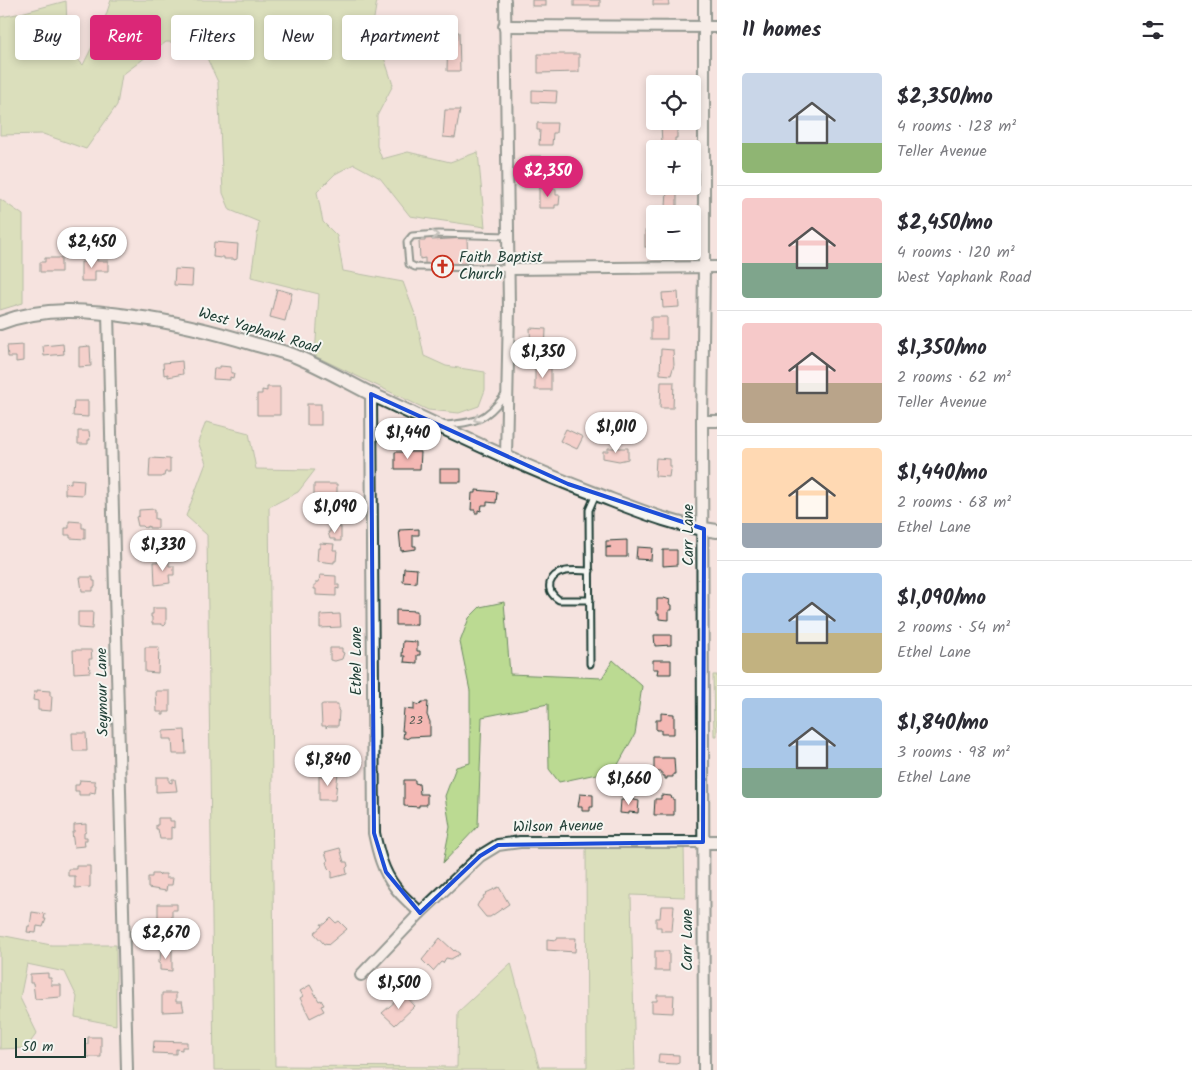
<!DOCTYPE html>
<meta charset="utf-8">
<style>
:root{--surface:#fff;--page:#f7f7f7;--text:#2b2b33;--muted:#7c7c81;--line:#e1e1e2;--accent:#db2777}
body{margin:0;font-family:Kalam,sans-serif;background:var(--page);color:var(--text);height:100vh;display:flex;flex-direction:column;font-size:19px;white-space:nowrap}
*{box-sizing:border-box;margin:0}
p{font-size:16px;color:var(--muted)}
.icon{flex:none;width:28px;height:28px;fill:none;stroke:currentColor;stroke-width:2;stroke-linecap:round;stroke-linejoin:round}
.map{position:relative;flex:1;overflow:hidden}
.details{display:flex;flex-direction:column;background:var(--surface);width:475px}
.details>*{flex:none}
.hud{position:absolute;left:15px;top:15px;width:475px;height:45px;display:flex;gap:10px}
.fabs{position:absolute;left:646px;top:75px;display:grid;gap:10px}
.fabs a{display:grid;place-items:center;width:55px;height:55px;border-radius:5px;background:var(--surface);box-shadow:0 2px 8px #0003;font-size:25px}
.scale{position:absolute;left:15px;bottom:12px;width:71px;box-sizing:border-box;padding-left:5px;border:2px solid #1f3d34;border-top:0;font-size:14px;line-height:18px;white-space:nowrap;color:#1f3d34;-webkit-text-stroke:4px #f6f6f2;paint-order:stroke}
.price{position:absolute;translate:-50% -42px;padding:0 11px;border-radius:18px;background:#fff;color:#222;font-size:16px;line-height:32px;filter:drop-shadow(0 1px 2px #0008)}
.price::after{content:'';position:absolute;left:50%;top:30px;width:15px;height:11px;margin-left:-8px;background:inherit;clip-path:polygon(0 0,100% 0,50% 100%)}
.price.current{background:var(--accent);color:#fff}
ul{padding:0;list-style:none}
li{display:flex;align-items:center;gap:15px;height:125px;padding:0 25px}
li+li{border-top:1px solid var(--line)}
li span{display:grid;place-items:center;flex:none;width:140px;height:100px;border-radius:5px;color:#555}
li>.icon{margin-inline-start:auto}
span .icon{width:60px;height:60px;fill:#fffc;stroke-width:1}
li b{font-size:21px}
h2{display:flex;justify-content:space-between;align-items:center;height:60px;padding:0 25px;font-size:21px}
.tag{padding:0 18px;border-radius:5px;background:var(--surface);box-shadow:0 2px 8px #0003;font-size:18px;line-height:45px}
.tag.current{background:var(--accent);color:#fff}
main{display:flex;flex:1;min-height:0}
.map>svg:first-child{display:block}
.green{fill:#bbda92;stroke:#6d8c63}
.building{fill:#f4b8b4;stroke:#1f3d34}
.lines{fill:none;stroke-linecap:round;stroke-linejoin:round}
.service-casing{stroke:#1f3d34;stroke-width:9}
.minor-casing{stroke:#1f3d34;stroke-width:14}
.tertiary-casing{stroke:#1f3d34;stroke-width:16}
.service{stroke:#f6f6f2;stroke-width:5}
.minor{stroke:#f6f6f2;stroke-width:10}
.tertiary{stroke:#f6f6f2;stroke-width:12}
.oneway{stroke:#8a9a93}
.marked{fill:none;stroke:#1d4ed8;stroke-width:4;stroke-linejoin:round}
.labels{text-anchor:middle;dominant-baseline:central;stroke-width:4;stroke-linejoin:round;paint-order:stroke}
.number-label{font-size:12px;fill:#545c54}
.poi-label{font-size:15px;fill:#1f3d34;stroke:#f6f6f2;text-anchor:start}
.street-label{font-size:15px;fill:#1f3d34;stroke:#f6f6f2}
</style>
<main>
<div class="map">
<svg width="717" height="1070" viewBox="0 0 717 1070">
<rect width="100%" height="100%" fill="#f5e3df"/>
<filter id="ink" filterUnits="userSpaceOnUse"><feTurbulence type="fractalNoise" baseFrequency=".02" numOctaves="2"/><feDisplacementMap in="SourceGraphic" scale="10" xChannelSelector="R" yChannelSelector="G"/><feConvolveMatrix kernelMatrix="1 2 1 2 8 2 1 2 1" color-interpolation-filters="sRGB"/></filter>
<g filter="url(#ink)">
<g class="green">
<polygon points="111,0 377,0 373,24 393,85 377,116 377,146 382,159 408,152 450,162 478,152 485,227 410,216 380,178 354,164 335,174 317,192 323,222 337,236 343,271 403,282 416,317 424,356 446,366 485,372 485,390 479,406 459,413 428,410 315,356 319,294 251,277 259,222 230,210 223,193 218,82 200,43 166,42 122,75 117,105 86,149 43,134 0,135 0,17 17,14 66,1 68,49 83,65 102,27"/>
<polygon points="0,199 23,215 23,303 0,310"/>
<polygon points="206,422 249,433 256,469 315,470 298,492 269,507 275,1066 457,1067 458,1012 511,963 539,1067 587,1067 586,847 684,847 685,897 631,895 635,1070 214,1070 207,535 186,516 206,463 198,442"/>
<polygon points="504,602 510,674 602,678 613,660 642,686 635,734 615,770 559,782 549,769 548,704 482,717 478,826 443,863 450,827 445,796 456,767 470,763 470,691 460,642 469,618 480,607"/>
<polygon points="713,675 717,675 717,736 714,736"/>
<polygon points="0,935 51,945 116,945 116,1025 75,1017 77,997 65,972 27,964 20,998 37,1033 26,1048 0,1049"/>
</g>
<g class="building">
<rect x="532" y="0" width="14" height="6"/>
<rect x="574" y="0" width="26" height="6"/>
<polygon points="653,0 668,0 669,5 653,5"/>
<polygon points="448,32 459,32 460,71 447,71"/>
<polygon points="538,54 579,54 579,72 538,73"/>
<polygon points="532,90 557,91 556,103 532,102"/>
<polygon points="445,110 460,110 455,138 443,137"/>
<polygon points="537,123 557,123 556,133 553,133 552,145 539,145 540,130 537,130"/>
<polygon points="661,125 674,125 674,129 677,129 677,138 675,138 675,143 662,143"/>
<polygon points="530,156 541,156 541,163 548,164 548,178 529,178"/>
<polygon points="539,188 556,189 556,195 560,195 559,205 555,205 555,208 539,208"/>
<polygon points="667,189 677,189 677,207 666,207"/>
<rect x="645" y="231" width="10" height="16"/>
<polygon points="425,237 432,237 432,240 467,238 468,263 425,265 425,258 420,259 419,241 425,241"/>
<polygon points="214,242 238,244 237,259 234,260 234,259 224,259 224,257 221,257 221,258 213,257"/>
<polygon points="87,257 97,257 97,261 108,261 108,271 95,271 95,281 81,281 81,262 87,262"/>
<polygon points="45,258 61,258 61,272 40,272 40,262 45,262"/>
<polygon points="175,269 193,270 192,286 174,285"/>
<polygon points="277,289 292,293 285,321 270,317"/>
<polygon points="678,292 679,307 663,308 662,293"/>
<rect x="651" y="317" width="16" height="22"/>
<polygon points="530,328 546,329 545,353 531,353"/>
<polygon points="63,344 64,354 44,356 43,346"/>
<polygon points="23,345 23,361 16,362 16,357 8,357 7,346"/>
<polygon points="90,346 91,366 79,367 79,347"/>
<polygon points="661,349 673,350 674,365 671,375 660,374"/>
<polygon points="182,361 183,374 168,377 168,374 164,375 163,363"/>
<polygon points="220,366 231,367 231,373 234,373 233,378 230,377 230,380 213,379 214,368 220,368"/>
<rect x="535" y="368" width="16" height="22"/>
<polygon points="661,382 674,382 673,408 660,408"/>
<polygon points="267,387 280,387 280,415 257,415 257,394 262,394 262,390 267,391"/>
<polygon points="74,401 88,401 88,417 73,416"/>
<rect x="307" y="404" width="14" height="21"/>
<polygon points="566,429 583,437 577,449 560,441"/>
<polygon points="78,431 89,431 90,440 88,440 88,444 78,444"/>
<polygon points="608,448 628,448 628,459 619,461 603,458 603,451 608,451"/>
<polygon points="395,452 421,452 420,469 395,469"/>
<polygon points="150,458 170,459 170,472 165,472 164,476 162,476 162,477 149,477"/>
<polygon points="656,458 670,459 670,466 671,466 671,469 670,470 669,477 655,476"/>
<rect x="440" y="469" width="21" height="13"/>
<polygon points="71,479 84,480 83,495 65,494 65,483 71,484"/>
<polygon points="314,484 337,484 337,496 314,495"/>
<polygon points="476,490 497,492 496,503 487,502 487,505 482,505 481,511 478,510 478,513 475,513 475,510 471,510 472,493 476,493"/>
<polygon points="309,504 333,504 335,517 310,516"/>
<polygon points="155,509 155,519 158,519 158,528 149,528 149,526 145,528 143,526 138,526 136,517 139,516 139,510"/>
<polygon points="69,521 82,522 82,528 85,528 85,539 70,538 70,535 65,535 65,528 69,528"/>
<polygon points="341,527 341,541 335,541 335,539 330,539 328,532 330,532 330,528"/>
<polygon points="419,529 419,535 413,535 413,546 416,546 416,549 401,551 399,530"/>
<polygon points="147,533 168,533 168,544 147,545 147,541 145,541"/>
<polygon points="627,540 627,557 606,557 606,548 611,547 606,547 606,541"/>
<polygon points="320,543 334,544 333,550 337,550 336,561 334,561 334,563 317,561 318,548 320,548"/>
<polygon points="637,547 652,548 651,560 636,559"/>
<polygon points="663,550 677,550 677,565 663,566"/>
<polygon points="169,561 169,566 174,566 174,575 169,575 170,583 155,585 154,562"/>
<polygon points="404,568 417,569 416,583 403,582"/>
<polygon points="320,575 336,576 336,585 339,585 339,589 336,588 336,596 316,595 316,589 314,589 314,585 316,585 316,582 319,582"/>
<polygon points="80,577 93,577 93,581 95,581 95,587 93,587 93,591 82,591"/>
<polygon points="664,598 670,600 669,604 672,605 672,610 669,610 669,620 659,619 659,614 657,614 657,599 663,599"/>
<polygon points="153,608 166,608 166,624 164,626 161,624 152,624 152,617 151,617 151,614 153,614"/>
<polygon points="396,610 417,611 417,625 396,625"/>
<polygon points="78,612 93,612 92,629 78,628"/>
<polygon points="340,614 341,627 320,628 320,615"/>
<polygon points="654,635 671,635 671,645 655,646"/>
<polygon points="403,641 417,642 417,651 420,651 420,655 417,655 417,663 404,662 405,656 402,656"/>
<polygon points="145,647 159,647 158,673 145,672"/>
<polygon points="330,648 342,648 342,652 344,653 342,659 335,661 330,660"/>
<polygon points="73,650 91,650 92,659 89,659 90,672 74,673"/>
<polygon points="653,660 671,660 671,674 657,674 658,669 653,669"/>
<polygon points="37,690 50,691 50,696 52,696 51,711 38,710 38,701 33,700 34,692 37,692"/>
<polygon points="156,691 170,691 170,712 164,712 164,715 162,715 162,712 157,712"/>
<polygon points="422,702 428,702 427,715 430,722 430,736 410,737 407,739 406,738 403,738 404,731 402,731 404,709 414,710 414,703 419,705"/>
<polygon points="323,704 338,704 338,710 339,711 338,726 328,726 326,728 326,726 322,726 321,705"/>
<polygon points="661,713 674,714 674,734 661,734 661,730 656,730 656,720 661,720"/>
<polygon points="185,730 186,754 173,754 172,739 163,739 163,731"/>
<polygon points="72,733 86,733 87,751 73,751"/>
<polygon points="654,758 674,758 675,774 673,774 673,777 667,777 667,779 665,779 665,776 662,776 662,772 654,772"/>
<polygon points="327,773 338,773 335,800 319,800 319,776 327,777"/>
<polygon points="156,777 169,777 169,782 172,783 172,779 175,779 177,791 156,792"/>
<polygon points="80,780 95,781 95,785 96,785 95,793 90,792 90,795 79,795 79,791 75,791 75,785 79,785"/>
<polygon points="404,780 415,780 415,783 419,784 420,794 427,794 427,805 419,805 419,807 404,806"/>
<polygon points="580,794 593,795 593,807 590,807 590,811 582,811 582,807 578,807"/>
<polygon points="661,795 671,796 672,799 674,799 674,815 654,815 655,799 661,799"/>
<polygon points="630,799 639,801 638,813 629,812 629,814 620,813 621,800 629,800"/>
<polygon points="158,818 170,818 170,821 174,821 174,828 171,827 171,839 160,839 158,829 156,829 156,825 158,825"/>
<polygon points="86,824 86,832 84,833 84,837 87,837 87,840 84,840 85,846 74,847 72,832 74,832 74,825"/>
<polygon points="340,848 344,862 347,862 348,866 346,868 347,874 332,878 332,872 328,868 326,862 328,861 325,852"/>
<polygon points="76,866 90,866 90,887 75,888 75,876 68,876 68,869 76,869"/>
<polygon points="152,874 158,874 160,876 160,874 166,874 166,878 173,878 172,885 167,885 166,891 148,888 148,877 152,877"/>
<polygon points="499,887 509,904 490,917 486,917 477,906 479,902 484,898 483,896 487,894 486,893"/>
<polygon points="158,904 177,904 177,910 172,910 172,925 169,925 169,930 162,930 162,926 158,925"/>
<polygon points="661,906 674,906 672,931 661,931 661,927 656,927 656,918 660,918"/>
<polygon points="32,912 45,914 44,919 46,919 43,927 37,926 36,933 27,932 28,926 30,926"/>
<polygon points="331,918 336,923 339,921 347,929 328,945 326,943 324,944 314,933 322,926 321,924 325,924"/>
<polygon points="440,938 454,951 455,950 460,954 451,959 446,958 443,963 441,962 433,971 422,960"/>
<polygon points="557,938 576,938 575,952 547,950 547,939 557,940"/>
<polygon points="161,949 172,950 172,971 160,970 160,963 158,963 158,960 160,961"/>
<rect x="655" y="951" width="14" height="20"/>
<polygon points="48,973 48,978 51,978 51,985 61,985 61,997 35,999 33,983 30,983 30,974"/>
<polygon points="310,985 319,1001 321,1000 324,1005 321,1006 324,1011 310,1018 300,998 303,996 300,991"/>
<polygon points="162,993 176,993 176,1002 182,1002 184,1011 162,1012"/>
<polygon points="404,994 415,1006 395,1025 382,1013"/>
<polygon points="657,995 674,995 673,1013 652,1012 652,1001 657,1001"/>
<polygon points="88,1037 101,1037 101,1057 87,1057 86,1045 88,1044"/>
<polygon points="154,1041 187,1042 187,1047 182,1047 182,1050 176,1049 176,1054 153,1053"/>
<polygon points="659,1054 679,1055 679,1063 676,1064 658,1063"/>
</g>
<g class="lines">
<defs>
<g id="service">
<polyline points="508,236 438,234 412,236 407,242 409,264 415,267 499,268 508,269"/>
<path d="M445,425c32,-3 40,-4 60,-30"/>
<path d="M590,571c-13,0 -35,-4 -40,12 -2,8 3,13 9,17h31"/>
<polyline points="590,664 589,510 596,494"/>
</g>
<g id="minor">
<polyline points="505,0 509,308 506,457"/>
<polyline points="504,26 717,27"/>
<polyline points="509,269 717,267"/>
<polyline points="108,313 127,1070"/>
<path d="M371,394l3,439c4,19 9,39 21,54 7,10 17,17 25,26"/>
<polyline points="702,421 717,421"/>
<polyline points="361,975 420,913 480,856 498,845 520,842 703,842"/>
<polyline points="704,1070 702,421 704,267 704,0"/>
</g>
<g id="tertiary">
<path d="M0,323c44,-17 90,-13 135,-6 41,5 80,15 119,27 14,4 28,7 41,12 27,11 52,26 78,39 73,34 145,70 220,98 40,15 81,33 124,38"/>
<polyline points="703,842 717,842"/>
</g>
</defs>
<use href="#service" class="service-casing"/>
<use href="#minor" class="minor-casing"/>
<use href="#tertiary" class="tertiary-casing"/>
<use href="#service" class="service"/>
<use href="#minor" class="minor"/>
<use href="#tertiary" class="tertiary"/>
</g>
<defs><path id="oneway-chevron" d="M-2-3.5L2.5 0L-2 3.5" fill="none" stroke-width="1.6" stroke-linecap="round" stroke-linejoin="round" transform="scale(1.25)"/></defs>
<g class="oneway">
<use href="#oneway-chevron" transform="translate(435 235) rotate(-2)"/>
<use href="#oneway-chevron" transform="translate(477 419) rotate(157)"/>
</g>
</g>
<path d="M0 0H717V1070H0ZM371,394l197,90 136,45 -1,313 -205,3 -18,11 -60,57 -34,-41 -12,-39z" fill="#f5e3df" fill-opacity=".55" fill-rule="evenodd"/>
<path class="marked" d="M371,394l197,90 136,45 -1,313 -205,3 -18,11 -60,57 -34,-41 -12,-39z"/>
<defs>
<symbol id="church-ring" viewBox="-11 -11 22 22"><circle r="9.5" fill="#f6f6f2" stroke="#c8321e" stroke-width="1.5"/><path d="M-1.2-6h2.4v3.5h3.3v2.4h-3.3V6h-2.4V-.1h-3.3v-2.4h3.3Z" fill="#c8321e"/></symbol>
</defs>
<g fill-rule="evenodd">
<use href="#church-ring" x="430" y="254" width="25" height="25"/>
</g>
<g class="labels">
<g class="number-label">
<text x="416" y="720">23</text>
</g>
<g class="poi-label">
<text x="459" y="258">Faith Baptist<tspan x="459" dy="17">Church</tspan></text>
</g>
<g class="street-label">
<text transform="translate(259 331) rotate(17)">West Yaphank Road</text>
<text transform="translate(689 535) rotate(-90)">Carr Lane</text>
<text transform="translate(357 661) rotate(-90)">Ethel Lane</text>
<text transform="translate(103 692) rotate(-91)">Seymour Lane</text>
<text transform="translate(558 827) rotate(-1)">Wilson Avenue</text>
<text transform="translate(688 940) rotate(-90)">Carr Lane</text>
</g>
</g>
</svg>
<div class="fabs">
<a><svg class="icon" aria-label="locate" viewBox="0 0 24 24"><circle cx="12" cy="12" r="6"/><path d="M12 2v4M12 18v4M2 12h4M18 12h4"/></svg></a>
<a>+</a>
<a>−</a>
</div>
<div class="scale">50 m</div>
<b class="price current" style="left:548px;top:198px">$2,350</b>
<b class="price" style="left:92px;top:269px">$2,450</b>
<b class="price" style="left:543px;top:379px">$1,350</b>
<b class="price" style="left:616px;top:454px">$1,010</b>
<b class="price" style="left:408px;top:460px">$1,440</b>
<b class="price" style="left:335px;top:534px">$1,090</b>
<b class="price" style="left:163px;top:572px">$1,330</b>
<b class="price" style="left:328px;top:787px">$1,840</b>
<b class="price" style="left:629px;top:806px">$1,660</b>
<b class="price" style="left:166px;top:960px">$2,670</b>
<b class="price" style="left:399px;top:1010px">$1,500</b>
<div class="hud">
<a class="tag">Buy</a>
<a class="tag current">Rent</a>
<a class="tag">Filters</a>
<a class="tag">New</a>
<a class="tag">Apartment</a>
</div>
</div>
<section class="details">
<h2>11 homes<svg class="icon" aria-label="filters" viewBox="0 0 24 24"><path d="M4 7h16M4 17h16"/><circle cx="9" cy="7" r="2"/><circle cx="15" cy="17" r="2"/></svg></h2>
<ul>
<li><span style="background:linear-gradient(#c9d6e8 70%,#8fb573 0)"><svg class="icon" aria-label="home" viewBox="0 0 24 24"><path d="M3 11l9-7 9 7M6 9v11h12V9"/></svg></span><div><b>$2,350/mo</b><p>4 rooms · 128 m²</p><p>Teller Avenue</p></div></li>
<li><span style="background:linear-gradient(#f6c9c9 65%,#7fa58c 0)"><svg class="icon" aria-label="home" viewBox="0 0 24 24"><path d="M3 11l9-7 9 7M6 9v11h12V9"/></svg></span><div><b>$2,450/mo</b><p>4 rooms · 120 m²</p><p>West Yaphank Road</p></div></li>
<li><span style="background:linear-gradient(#f6c9c9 60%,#b9a48a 0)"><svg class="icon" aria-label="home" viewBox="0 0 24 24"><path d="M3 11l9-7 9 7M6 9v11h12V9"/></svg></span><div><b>$1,350/mo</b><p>2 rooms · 62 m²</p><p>Teller Avenue</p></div></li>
<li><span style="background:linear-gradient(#ffd9b3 75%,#9aa5b1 0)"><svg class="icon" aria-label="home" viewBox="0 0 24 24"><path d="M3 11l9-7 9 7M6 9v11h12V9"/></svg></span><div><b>$1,440/mo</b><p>2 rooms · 68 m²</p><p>Ethel Lane</p></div></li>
<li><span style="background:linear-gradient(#a9c7e8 60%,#c2b280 0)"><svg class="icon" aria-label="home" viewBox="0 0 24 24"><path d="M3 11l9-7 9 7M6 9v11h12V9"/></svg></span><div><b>$1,090/mo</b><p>2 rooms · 54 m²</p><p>Ethel Lane</p></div></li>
<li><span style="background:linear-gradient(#a9c7e8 70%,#7fa58c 0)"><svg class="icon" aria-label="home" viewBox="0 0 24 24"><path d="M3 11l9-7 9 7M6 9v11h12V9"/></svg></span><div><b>$1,840/mo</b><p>3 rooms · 98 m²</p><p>Ethel Lane</p></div></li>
</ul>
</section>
</main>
